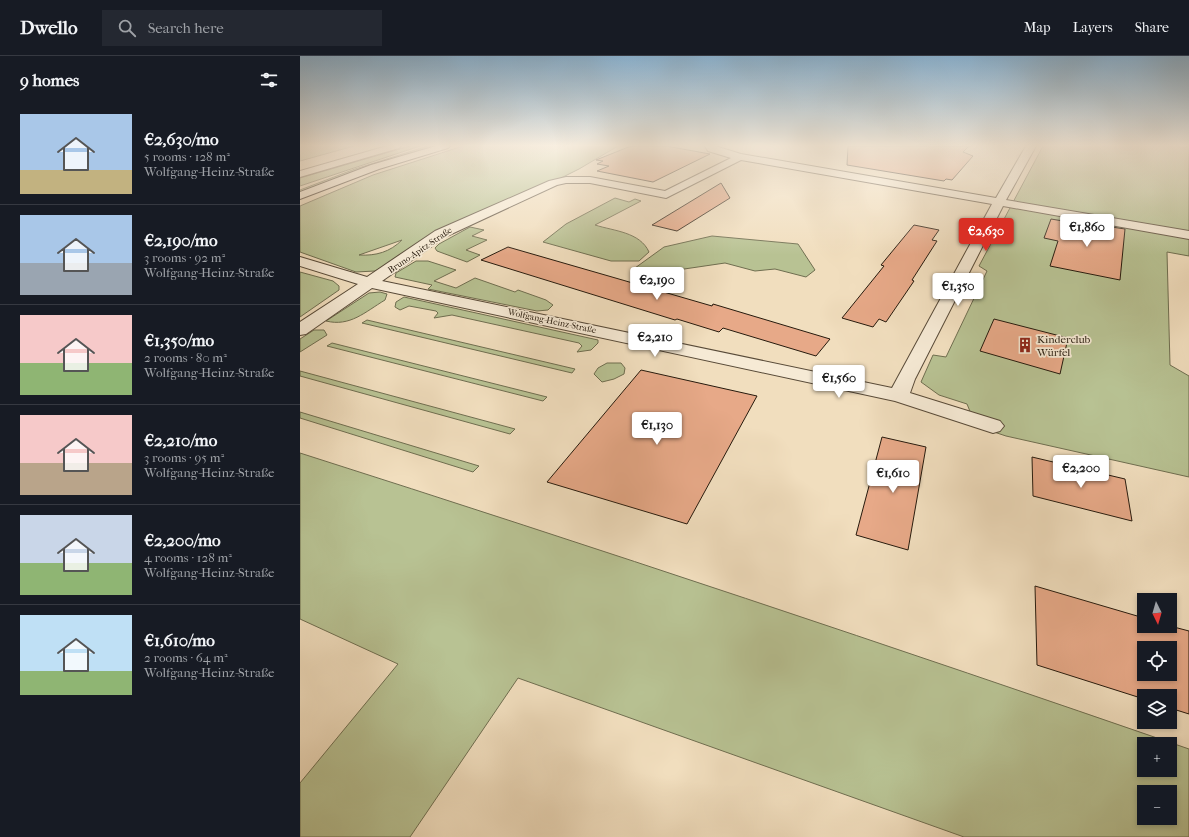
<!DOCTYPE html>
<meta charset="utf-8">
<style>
:root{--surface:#171b24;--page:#242831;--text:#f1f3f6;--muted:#9ea1a6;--line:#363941;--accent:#d93025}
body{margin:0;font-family:"IM FELL French Canon",serif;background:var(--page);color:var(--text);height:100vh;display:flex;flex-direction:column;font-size:15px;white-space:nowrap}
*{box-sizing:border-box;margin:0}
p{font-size:13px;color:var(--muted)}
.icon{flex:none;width:22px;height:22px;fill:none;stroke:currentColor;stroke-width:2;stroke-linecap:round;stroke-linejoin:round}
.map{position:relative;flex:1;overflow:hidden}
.drawer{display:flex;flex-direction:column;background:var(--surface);width:300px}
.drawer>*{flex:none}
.needle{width:26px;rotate:175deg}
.tools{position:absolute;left:837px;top:537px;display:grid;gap:8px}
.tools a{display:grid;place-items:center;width:40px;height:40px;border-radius:0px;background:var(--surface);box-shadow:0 2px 6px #0003;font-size:20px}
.price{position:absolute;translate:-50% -34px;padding:0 9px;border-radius:4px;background:#fff;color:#222;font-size:13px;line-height:26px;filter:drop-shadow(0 1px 2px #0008)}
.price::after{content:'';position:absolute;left:50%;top:24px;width:12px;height:9px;margin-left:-6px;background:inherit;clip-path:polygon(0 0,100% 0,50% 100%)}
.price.current{background:var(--accent);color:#fff}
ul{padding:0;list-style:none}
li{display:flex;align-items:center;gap:12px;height:100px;padding:0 20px}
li+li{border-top:1px solid var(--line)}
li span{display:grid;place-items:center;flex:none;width:112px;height:80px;border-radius:0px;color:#555}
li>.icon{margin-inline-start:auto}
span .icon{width:48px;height:48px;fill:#fffc;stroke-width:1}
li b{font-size:17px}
h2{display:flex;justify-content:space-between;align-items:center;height:48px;padding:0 20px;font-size:17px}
header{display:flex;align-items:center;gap:24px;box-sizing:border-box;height:56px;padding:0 20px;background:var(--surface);border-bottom:1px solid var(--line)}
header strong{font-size:19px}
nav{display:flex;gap:22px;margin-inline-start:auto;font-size:14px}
.search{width:280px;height:36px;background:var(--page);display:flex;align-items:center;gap:10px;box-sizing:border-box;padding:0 14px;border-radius:0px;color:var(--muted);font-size:15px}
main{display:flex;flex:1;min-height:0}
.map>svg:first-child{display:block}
.green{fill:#b8c293;stroke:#6f6e50;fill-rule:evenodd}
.building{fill:#e7a988;stroke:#261a0d;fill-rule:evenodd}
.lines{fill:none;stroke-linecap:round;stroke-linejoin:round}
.street-casing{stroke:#594b39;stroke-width:2}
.secondary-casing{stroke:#261a0d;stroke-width:2}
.street{fill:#f6ead5;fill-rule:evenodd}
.secondary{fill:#f6ead5;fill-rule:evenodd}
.labels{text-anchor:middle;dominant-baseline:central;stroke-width:3.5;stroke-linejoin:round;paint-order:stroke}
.far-street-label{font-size:9px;fill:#261a0d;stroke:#f6ead5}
.poi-label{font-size:11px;fill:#261a0d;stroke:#f6ead5;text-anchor:start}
</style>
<header>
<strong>Dwello</strong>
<div class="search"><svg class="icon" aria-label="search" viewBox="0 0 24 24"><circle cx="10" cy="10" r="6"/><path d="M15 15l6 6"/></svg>Search here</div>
<nav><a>Map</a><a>Layers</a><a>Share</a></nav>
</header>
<main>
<section class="drawer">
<h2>9 homes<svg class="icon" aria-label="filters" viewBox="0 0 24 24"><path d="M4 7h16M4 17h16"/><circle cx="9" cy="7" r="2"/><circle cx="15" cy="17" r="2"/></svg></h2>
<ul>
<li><span style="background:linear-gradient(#a9c7e8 70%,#c2b280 0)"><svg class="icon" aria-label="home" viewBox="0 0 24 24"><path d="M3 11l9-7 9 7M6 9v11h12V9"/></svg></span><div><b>€2,630/mo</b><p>5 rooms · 128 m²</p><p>Wolfgang-Heinz-Straße</p></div></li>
<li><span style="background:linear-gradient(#a9c7e8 60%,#9aa5b1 0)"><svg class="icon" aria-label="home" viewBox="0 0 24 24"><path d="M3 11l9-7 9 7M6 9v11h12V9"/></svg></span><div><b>€2,190/mo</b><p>3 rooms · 92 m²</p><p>Wolfgang-Heinz-Straße</p></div></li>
<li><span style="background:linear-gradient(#f6c9c9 60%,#8fb573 0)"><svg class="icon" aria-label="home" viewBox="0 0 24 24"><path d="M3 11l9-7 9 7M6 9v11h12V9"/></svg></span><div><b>€1,350/mo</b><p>2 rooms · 80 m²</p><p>Wolfgang-Heinz-Straße</p></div></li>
<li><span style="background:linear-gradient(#f6c9c9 60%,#b9a48a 0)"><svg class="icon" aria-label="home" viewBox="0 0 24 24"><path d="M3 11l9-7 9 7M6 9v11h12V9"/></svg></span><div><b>€2,210/mo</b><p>3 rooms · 95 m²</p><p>Wolfgang-Heinz-Straße</p></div></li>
<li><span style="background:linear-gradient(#c9d6e8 60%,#8fb573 0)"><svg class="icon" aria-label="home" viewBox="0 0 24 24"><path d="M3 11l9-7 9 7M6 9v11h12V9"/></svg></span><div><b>€2,200/mo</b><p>4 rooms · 128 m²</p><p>Wolfgang-Heinz-Straße</p></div></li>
<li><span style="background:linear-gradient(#bfe0f5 70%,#8fb573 0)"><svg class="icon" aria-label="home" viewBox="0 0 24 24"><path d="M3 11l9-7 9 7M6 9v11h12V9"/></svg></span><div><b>€1,610/mo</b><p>2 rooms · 64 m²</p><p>Wolfgang-Heinz-Straße</p></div></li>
</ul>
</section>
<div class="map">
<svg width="889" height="781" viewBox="0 0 889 781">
<rect width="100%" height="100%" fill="#f1debe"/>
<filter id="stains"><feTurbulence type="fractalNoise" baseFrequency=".005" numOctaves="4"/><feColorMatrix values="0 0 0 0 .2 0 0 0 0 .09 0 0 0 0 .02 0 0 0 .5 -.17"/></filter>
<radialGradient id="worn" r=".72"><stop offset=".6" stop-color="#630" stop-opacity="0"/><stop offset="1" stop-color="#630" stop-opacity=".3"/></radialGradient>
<g class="green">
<polygon points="0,90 54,90 0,105"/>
<polygon points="110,90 120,90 0,130 0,122"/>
<polygon points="128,90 139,90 66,112 0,136 0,134 55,113"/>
<path d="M163,90h155l-39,23 -204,102 -19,1 -56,-20v-46l73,-31zM102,184c-12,12 -26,16 -43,15z"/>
<polygon points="743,90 889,90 889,200 867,196 870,309 889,320 889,421 706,380 676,370 667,348 639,339 621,326 633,299 646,301 687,215 679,210"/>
<path d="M315,142l14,4 6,-3 6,2 -46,24c19,6 45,7 54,27l-10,9h-28l-68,-19 23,-18z"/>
<polygon points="170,171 184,174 172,180 187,184 166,194 180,199 167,206 137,195 135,192 139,188"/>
<polygon points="412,180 498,188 515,214 506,221 475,213 455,215 425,207 357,217 335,212 364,191"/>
<polygon points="116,205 128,205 156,214 134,225 156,232 175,222 215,236 218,234 246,244 253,249 248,254 237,255 128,233 132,229 95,221 96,217"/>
<polygon points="0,216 33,225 39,230 39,234 0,261"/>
<path d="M80,236l7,2 -2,6c-20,12 -35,27 -59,21l43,-28z"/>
<polygon points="104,241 298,284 298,287 291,294 277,296 282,290 279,287 152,259 134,262 138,257 136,255 109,250 100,254 95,251 96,246"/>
<polygon points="67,264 275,313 272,317 62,267"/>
<polygon points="14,274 24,274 27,279 0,296 0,283"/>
<polygon points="32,287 247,341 243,345 27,290"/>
<polygon points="307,307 321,307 325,312 324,318 314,323 302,326 294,318 298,312"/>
<polygon points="0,315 215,373 210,378 0,320"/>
<polygon points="0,356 179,410 173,416 0,362"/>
<path d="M0,397c298,95 594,194 889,296v88h-225l-446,-159 -108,159h-110v-54l98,-119 -98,-45zM844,688h26v26h-26zM844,736h26v26h-26z"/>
</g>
<g class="building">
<polygon points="331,90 366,90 410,98 353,126 297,115 309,110 297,108 303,105 296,104"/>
<polygon points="548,90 669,90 663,96 673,100 652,124 646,123 644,125 547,109"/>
<polygon points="421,127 430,142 377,175 352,169"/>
<polygon points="751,163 805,172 805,170 825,173 820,224 750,210 758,185 744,182"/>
<polygon points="614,169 639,174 632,184 637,185 612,224 614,225 586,266 579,263 573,271 542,262 584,210 581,209"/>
<polygon points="208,191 312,221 412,250 413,248 530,283 516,300 423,272 419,276 377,263 375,264 181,204"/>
<polygon points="694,263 768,282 760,318 680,295"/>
<polygon points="341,314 457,340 387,468 247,426"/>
<polygon points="582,381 626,391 608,494 556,479"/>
<polygon points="732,401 825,423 832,465 733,440"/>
<path d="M735,530l109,32v8h26l19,5v83l-19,-6v-12h-26v3l-107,-34zM844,592h26v26h-26z"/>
</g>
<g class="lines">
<defs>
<g id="street">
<polygon points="87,90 101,90 99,92 0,121 0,115"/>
<path d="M405,90h10l26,8 255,44 30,-52h10l-30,54 183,31v8l-186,-33 -88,173 -5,14 90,28 4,5 -4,5 -7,2 -98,-32 -523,-113 -66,46 -6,1v-13l58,-38 -58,-18v-9l67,20 68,-46 114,-50 17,-4h24l75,14 66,-33 -23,-7zM441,104l251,44 -100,184 -510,-107 63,-44 112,-52 9,-2h24l76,15z"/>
</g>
<polygon id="secondary" points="136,90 150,90 148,92 79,113 0,143 0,136 71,109"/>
</defs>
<use href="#street" class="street-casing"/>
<use href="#secondary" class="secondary-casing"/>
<use href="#street" class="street"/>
<use href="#secondary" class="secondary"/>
</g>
<linearGradient id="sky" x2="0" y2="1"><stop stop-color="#8bb6d7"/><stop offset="0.45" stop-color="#f9f0e2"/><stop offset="1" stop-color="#f9f0e2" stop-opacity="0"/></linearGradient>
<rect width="889" height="199" fill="url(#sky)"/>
<defs>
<symbol id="building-bare" viewBox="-9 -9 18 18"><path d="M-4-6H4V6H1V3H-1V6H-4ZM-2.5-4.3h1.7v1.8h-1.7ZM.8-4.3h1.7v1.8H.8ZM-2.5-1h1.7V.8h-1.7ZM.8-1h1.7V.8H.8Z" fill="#8f2418" stroke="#f6ead5" stroke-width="2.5" paint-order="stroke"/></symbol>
</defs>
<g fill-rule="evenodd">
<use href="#building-bare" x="714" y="278" width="22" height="22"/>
</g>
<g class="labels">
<g class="far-street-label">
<text transform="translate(120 194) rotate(-34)">Bruno-Apitz-Straße</text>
<text transform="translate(252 265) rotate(12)">Wolfgang-Heinz-Straße</text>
</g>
<g class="poi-label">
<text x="737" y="283">Kinderclub<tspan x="737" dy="13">Würfel</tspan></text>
</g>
</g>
<rect width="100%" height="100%" filter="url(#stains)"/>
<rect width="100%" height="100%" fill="url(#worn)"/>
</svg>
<div class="tools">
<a><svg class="needle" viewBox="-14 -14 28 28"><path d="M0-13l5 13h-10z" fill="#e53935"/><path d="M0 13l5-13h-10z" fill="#9ea1a6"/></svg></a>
<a><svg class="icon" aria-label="locate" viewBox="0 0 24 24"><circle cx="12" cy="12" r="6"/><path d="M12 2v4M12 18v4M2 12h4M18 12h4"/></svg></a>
<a><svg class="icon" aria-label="layers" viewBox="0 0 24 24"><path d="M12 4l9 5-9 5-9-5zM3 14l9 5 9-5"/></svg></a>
<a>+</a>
<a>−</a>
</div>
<b class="price" style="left:787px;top:192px">€1,860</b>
<b class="price current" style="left:686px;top:196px">€2,630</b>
<b class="price" style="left:357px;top:245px">€2,190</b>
<b class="price" style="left:658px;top:251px">€1,350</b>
<b class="price" style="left:355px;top:302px">€2,210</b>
<b class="price" style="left:539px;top:343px">€1,560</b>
<b class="price" style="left:357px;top:390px">€1,130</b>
<b class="price" style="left:781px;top:433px">€2,200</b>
<b class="price" style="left:593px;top:438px">€1,610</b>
</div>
</main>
